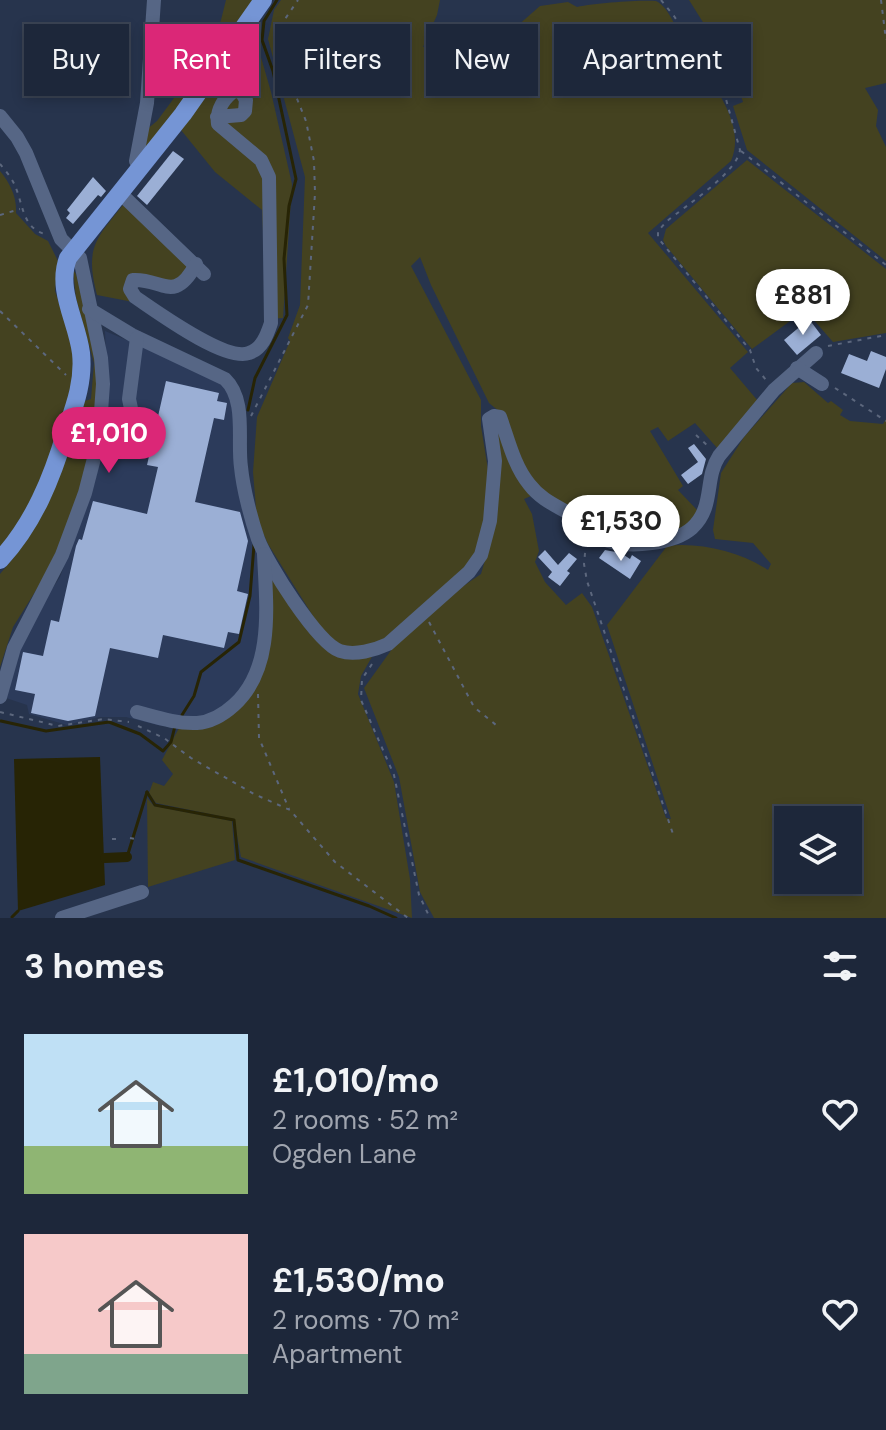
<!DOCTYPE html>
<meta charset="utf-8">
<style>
:root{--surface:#1d273a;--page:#252f42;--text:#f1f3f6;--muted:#a0a5af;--line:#3b4454;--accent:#db2777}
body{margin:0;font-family:"DM Sans",sans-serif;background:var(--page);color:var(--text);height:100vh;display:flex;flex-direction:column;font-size:30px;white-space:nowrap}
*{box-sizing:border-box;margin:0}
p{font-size:26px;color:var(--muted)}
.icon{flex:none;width:44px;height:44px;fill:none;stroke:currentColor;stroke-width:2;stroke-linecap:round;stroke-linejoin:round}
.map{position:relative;height:918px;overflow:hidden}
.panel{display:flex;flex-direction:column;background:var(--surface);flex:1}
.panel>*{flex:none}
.top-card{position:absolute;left:24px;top:24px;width:838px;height:72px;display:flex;gap:16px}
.fabs{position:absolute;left:774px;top:806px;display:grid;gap:16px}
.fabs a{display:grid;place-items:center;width:88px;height:88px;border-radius:0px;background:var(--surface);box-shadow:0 4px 12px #0003,0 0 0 2px var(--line);font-size:40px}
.price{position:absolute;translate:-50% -68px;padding:0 18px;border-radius:28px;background:#fff;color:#222;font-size:26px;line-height:52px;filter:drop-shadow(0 2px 4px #0008)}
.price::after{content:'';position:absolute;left:50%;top:48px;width:24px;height:18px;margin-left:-12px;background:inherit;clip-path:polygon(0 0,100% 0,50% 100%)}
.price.on{background:var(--accent);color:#fff}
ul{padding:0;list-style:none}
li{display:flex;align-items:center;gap:24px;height:200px;padding:0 24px}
li span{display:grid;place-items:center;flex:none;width:224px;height:160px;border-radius:0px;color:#555}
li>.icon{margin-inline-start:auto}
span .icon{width:96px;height:96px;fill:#fffc;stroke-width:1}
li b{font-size:34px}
h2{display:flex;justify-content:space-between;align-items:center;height:96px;padding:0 24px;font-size:34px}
.tag{padding:0 28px;border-radius:0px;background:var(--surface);box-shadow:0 4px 12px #0003,0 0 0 2px var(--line);font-size:28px;line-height:72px}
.tag.on{background:var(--accent);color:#fff}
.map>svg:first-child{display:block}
.built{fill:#2c3b5b}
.green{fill:#444220;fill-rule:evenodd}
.water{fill:#272405}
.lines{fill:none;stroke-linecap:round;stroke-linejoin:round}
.stream{stroke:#272405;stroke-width:3}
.canal{stroke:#272405;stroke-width:10}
.building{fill:#9bafd5}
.path{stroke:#5c677d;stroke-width:2;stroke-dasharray:4 6;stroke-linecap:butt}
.minor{stroke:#566685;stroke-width:14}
.major{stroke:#7595d5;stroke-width:18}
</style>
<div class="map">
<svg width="886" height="918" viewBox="0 0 886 918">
<rect width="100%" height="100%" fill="#27344d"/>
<polygon class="built" points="105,331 208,374 228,387 230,394 246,497 262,572 257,683 189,729 157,725 126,717 99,717 67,725 29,714 27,705 6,698 22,634 60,577 95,482 108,416"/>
<g class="green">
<polygon points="226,0 256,0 141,158 146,130 157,121 183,86 183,81 179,79 172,81 167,79 168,72 193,54 208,50 221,20"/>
<path d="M281,0h159l-3,15 -14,32 21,-3 15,-21 24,33 57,-50 28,-4 9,5c19,-4 61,-7 79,-6 13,6 20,28 27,40 20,33 66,78 48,120l-83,72 100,119 -18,16 28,33 -40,48 -23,-26 -27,18 -10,-14 -8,4 33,55 -5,4 21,22 -4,10 -27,15 -57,2 -11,-7 13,-14 -15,-18 -11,9 -5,-7 -9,10 -41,-28 -32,-72 -11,-9 -58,-118 -11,-28 -9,9 70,134v26l8,50 -4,59 -8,21 -79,75 -31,17 -27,-2 -22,-22 -50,-80 -11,-24 -4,-48 4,-55 33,-76 -2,-3 12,-33 5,-128 -37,-138 6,-29z"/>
<polygon points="689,0 886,0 886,83 865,88 878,110 876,126 886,147 886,261 747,150 733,106 743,102 731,67"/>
<polygon points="254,33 271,92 292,184 283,318 267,319 262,210 215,172 181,130 248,37"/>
<polygon points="747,160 886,269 886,333 833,342 805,310 752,349 666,246 663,240 666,229"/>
<path d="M0,171c10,12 17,26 16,42l19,21 13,7 10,20 -3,30 12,36 9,41 -31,114 -45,72z"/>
<path d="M123,205l66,61 -8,15 -44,-3 -4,24 -36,-7c-12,-47 -2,-55 26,-90z"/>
<path d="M73,270l3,4 23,89 -8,96 -20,63 -26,54 -32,51 -13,40v-93c44,-50 65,-109 85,-173l6,-2 3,-36 -18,-65z"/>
<path d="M804,382l24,21 3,-2 12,9 -3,5 10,6 33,3 3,-5v499h-452l-14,-26 -21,-115 -35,-89 28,-39 51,-49 38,-26 13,-45v-106l37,73 -7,3 8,15 7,37 -4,11 10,20 21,23 16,-12 10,14 74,211 5,1 -64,-194 60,-79c33,-4 74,6 101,24l3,-6 -18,-21 -38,-4 -2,-9 8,-57 23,-36 48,-54zM788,820h60v60h-60z"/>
<polygon points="271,571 321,643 373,655 361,676 358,694 394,782 410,879 412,918 241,857 234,819 156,803 149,793 153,782 164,786 173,774 162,760 179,728 189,729 257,683"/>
<polygon points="147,798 154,806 232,821 235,860 148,887"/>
</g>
<polygon class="water" points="100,757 105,885 18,911 14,759"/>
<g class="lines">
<g class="stream">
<polyline points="248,410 255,378 287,315 284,259 289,206 296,179 273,71 262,40 264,21 277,0"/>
<polyline points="182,715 194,696 201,672 239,642 250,596 254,545"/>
<polyline points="1,721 46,731 109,722 140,734 163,751 171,742 175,726"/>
<polyline points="147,792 155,805 234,820 238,860 369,906 396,918"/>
<polyline points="127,857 147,792"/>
<polyline points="12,917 18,911"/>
</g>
<polyline class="canal" points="105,858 127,857"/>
</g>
<g class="building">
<polygon points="173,151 184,159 147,205 137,196"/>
<polygon points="93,177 106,191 101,197 98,195 73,224 66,218 70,213 67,210"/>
<polygon points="809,319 821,335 797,355 784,340"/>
<polygon points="871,351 886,357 886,369 879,388 841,373 849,354 867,361"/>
<polygon points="166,381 219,393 217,401 227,403 224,420 214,418 195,502 240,512 248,541 237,591 248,594 239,634 228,632 224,648 163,635 158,658 110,648 95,716 68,721 31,713 35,694 15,690 23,652 43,656 51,620 59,622 76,546 79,539 82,540 93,501 147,514 158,467 147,465"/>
<polygon points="694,444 706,459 702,474 688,484 681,475 698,462 688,448"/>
<polygon points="545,550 558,565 569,553 577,559 567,571 570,573 560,586 548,577 552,572 538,557"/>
<polygon points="605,550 621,553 630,559 632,555 641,561 630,579 599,558"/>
</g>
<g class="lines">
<g class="path">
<path d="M661,0l13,16 50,76 16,58c-3,23 -55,56 -74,72l-8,9v7l92,112 6,18 11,13"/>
<polyline points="881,0 886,40"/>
<polyline points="741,151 886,265"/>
<path d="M0,164c5,6 12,14 15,22 8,17 7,42 30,48"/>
<polyline points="0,215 20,209"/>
<polyline points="0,311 66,375"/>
<polyline points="828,346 886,335"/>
<polyline points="835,388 886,421"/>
<polyline points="251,416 308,305 315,193 314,161 306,121 277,49 281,25 298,0"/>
<polyline points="696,435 709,447"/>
<polyline points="586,543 584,564 587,581 673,834"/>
<polyline points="429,622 474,707 496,725"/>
<polyline points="372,664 362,679 361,700 394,775 419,895 430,918"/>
<polyline points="258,694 259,738 289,809"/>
<polyline points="0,712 58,726 104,719 129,722"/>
<polyline points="138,726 164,738 191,758 254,794 290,810 335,862 408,918"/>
<polyline points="130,838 135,839"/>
<polyline points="112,839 119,839"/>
</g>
<g class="minor">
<polyline points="0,116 17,137 26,153 61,239 80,258 101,358 103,384 99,439 85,493 62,555 14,648 0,697"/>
<polyline points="140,167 136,161 147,103 154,0"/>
<polyline points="119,192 204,274"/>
<path d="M196,264c-22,41 -34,14 -63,16l-3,9 5,8c21,14 90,65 114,56 13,-4 18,-18 22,-30l-2,-146 -8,-17 -43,-36c-2,-14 6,-26 17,-34l7,3 4,7 -1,11 -4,4 -24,2"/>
<path d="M89,309l43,26 93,44c22,21 12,61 16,88 2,21 10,52 17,72 9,24 59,104 82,112 15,5 35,-1 48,-7l81,-72 12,-17 9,-34 5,-60 -6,-42 5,-3 6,1c8,22 14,49 29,67 12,16 28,22 45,32 12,8 20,20 35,25 21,7 65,3 83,-13 23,-21 12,-49 27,-72l55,-66 42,-37"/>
<polyline points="797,368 822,384"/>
<polyline points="136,432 129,399 137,338"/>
<path d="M137,712c19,5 40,12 60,11 15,-1 26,-8 37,-18 41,-37 32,-102 30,-151"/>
<polyline points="62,918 142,892"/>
</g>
<path class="major" d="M0,560c34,-37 52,-82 66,-129 9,-26 18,-50 15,-78 -4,-32 -25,-63 -13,-95l115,-144 80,-114"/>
</g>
</svg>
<div class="fabs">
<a><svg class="icon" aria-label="layers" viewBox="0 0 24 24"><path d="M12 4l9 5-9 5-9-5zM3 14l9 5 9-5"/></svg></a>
</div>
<b class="price" style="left:803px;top:337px">£881</b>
<b class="price on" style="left:109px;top:475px">£1,010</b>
<b class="price" style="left:621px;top:563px">£1,530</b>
<div class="top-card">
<a class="tag">Buy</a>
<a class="tag on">Rent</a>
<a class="tag">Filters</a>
<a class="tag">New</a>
<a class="tag">Apartment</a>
</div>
</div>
<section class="panel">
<h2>3 homes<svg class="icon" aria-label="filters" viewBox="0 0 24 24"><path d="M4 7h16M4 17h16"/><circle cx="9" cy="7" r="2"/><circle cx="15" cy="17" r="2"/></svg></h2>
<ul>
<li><span style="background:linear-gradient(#bfe0f5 70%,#8fb573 0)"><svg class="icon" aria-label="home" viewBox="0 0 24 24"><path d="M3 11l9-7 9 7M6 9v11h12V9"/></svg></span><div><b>£1,010/mo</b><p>2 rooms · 52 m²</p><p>Ogden Lane</p></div><svg class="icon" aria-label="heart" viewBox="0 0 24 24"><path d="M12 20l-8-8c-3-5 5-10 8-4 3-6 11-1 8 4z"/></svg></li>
<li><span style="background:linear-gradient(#f6c9c9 75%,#7fa58c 0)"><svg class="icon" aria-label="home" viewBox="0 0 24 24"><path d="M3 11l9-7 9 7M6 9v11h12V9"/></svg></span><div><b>£1,530/mo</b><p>2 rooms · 70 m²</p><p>Apartment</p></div><svg class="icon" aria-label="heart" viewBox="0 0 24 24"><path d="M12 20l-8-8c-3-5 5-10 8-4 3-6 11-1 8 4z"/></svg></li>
</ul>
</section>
